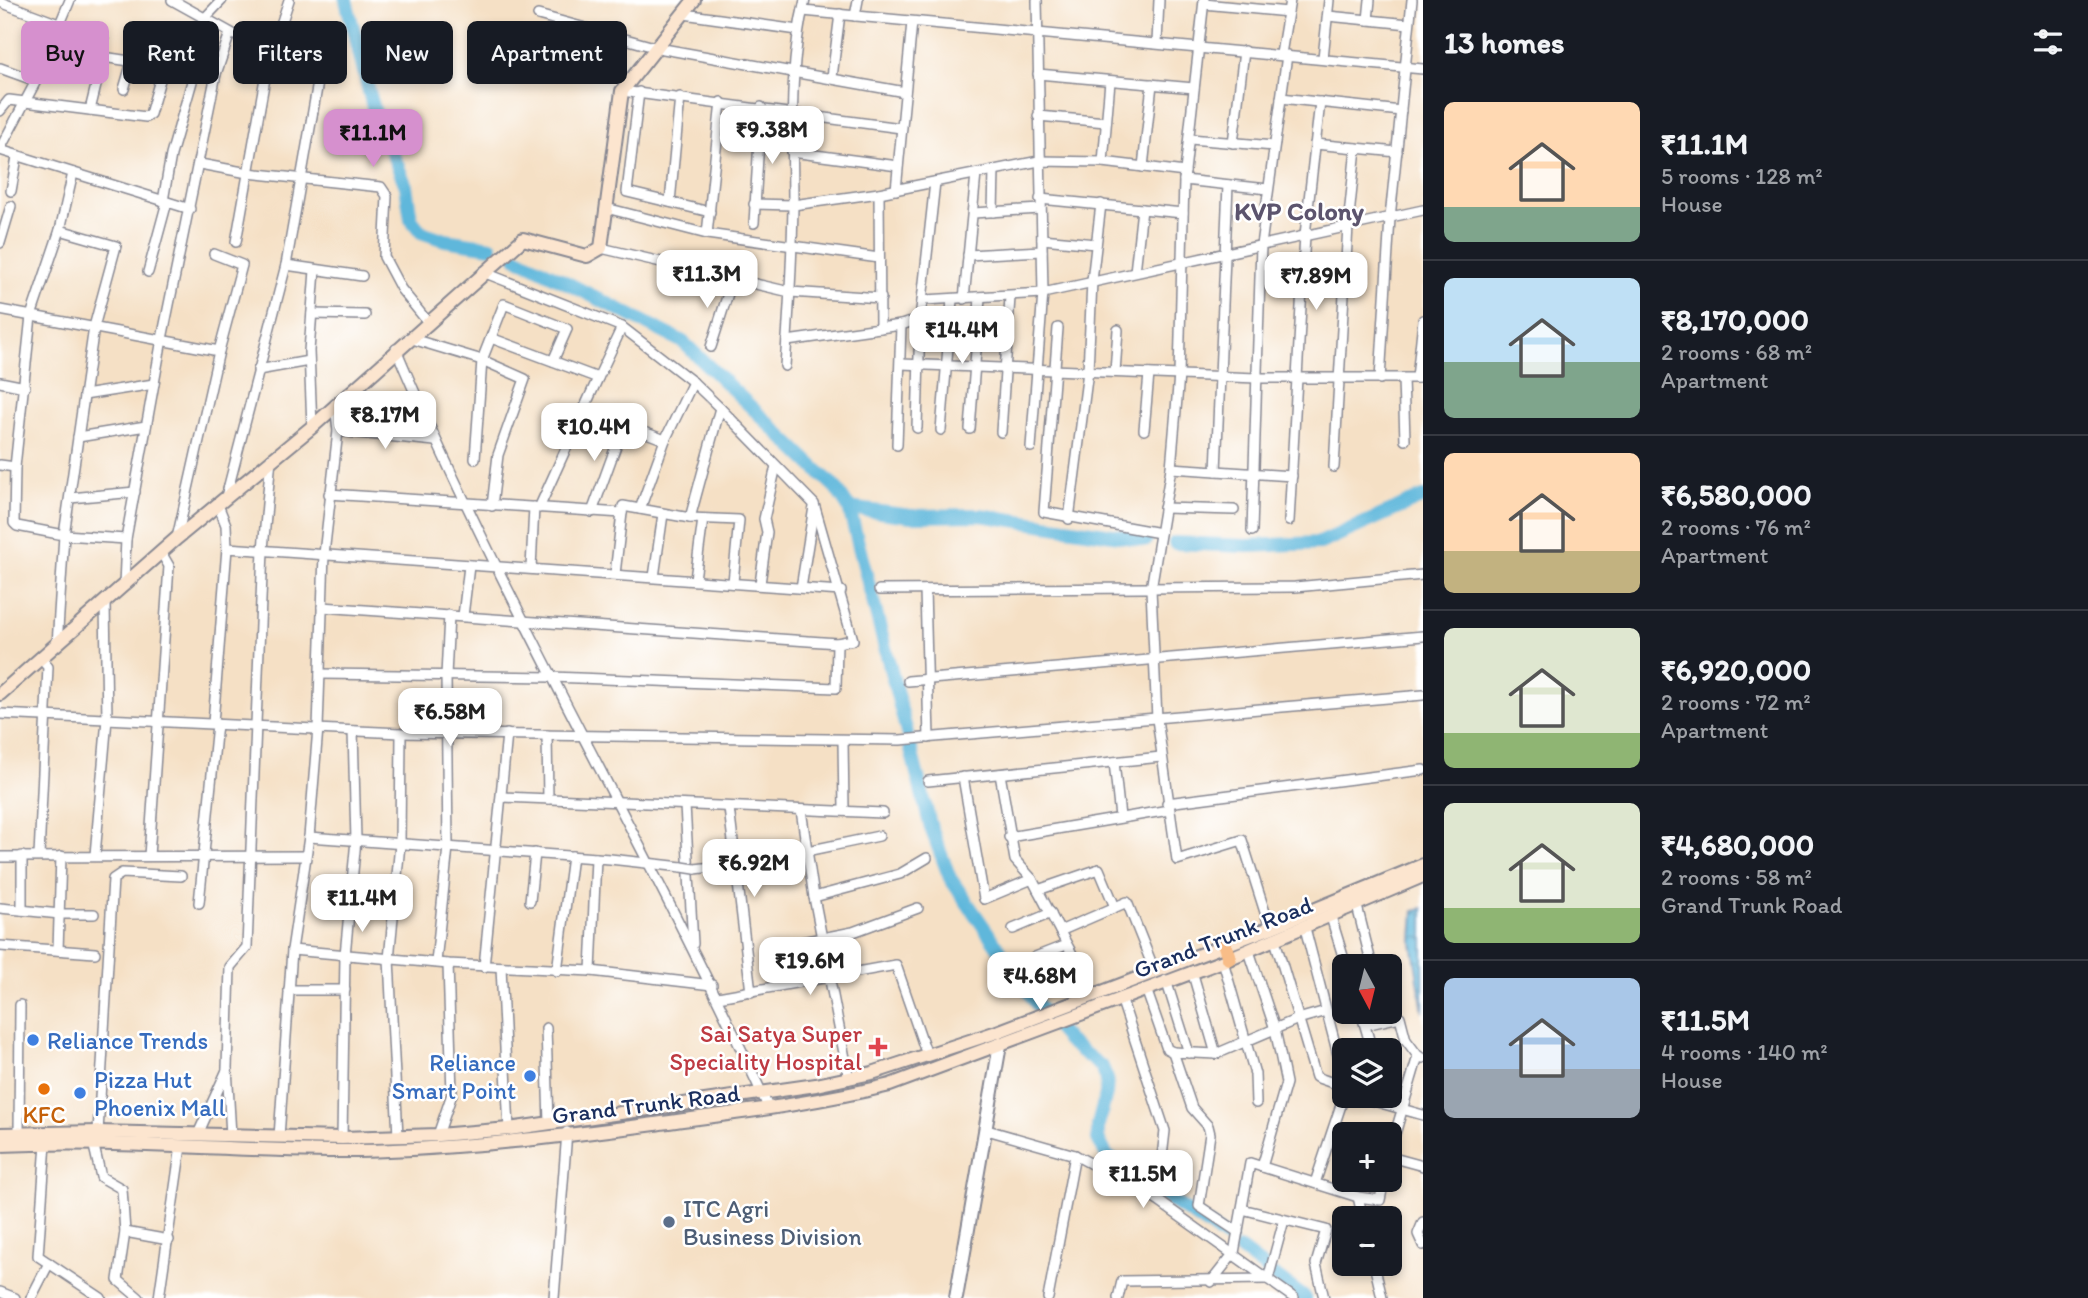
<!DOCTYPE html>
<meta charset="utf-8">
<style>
:root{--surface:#171b24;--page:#242831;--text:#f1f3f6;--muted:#9ea1a6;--line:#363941;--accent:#d690ce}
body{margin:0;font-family:Itim,sans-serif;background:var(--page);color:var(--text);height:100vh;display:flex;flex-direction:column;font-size:26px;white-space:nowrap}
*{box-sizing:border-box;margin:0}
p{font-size:23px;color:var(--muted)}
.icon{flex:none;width:38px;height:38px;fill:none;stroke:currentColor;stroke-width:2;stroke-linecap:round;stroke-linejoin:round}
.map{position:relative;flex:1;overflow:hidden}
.drawer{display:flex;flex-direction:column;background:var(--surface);width:665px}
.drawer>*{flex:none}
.banner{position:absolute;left:21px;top:21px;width:665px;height:63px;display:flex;gap:14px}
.needle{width:46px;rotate:173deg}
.fabs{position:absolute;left:1332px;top:954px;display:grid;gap:14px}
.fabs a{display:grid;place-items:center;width:70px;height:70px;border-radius:10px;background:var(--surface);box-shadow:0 4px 10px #0003;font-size:35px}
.price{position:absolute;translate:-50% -60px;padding:0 16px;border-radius:14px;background:#fff;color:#222;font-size:23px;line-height:46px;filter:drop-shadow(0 2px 4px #0008)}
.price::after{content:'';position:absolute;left:50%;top:42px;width:21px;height:16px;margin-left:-10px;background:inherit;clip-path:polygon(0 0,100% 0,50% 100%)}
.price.active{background:var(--accent);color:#111}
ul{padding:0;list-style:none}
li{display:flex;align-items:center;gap:21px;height:175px;padding:0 21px}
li+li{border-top:2px solid var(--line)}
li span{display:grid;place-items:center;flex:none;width:196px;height:140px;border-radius:10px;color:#555}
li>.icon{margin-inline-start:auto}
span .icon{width:84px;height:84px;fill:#fffc;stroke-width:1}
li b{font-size:30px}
h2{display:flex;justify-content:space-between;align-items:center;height:84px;padding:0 21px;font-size:30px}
.pill{padding:0 24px;border-radius:10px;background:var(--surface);box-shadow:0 4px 10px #0003;font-size:24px;line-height:63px}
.pill.active{background:var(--accent);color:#111}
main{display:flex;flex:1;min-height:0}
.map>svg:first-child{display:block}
.water{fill:url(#water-ripples);stroke:#3c739c;stroke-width:2}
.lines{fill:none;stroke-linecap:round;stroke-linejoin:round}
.river{stroke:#5eb7db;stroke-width:14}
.minor-casing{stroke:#888892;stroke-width:12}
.tertiary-casing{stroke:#888892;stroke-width:16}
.secondary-casing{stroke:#888892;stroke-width:16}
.primary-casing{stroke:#888892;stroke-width:18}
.minor{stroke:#fff;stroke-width:9}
.tertiary{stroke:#fff;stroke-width:12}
.secondary{stroke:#fce5cf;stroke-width:12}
.primary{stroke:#f8bd88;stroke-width:14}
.minor-bridge-casing{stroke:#888892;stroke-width:12;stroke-linecap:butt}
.minor-bridge{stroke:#fff;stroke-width:9}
.shop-dot{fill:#3f7fe0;stroke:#fff;stroke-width:2.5}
.health-dot{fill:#e0444e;stroke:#fff;stroke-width:2.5}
.food-dot{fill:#e8710a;stroke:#fff;stroke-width:2.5}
.service-dot{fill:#5c6f8a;stroke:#fff;stroke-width:2.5}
.labels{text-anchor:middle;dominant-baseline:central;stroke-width:5;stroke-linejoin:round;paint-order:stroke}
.street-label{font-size:24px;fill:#1b2f5e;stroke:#fff}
.health-label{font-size:24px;fill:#be3a42;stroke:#fff;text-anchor:end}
.shop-label{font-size:24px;fill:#366cbe;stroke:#fff;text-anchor:start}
.food-label{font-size:24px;fill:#c56008;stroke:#fff}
.service-label{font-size:24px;fill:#4e5e75;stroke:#fff;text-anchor:start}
.neighbourhood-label{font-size:26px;font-weight:bold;fill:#5c546d;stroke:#fff}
</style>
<main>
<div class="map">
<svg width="1423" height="1298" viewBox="0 0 1423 1298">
<defs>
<pattern id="water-ripples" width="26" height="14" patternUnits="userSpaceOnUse" patternTransform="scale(1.75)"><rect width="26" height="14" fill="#5eb7db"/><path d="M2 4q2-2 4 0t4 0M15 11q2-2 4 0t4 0" fill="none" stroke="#4d95b5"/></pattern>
</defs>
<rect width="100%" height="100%" fill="#fff"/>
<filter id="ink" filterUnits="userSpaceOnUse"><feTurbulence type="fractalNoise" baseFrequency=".0143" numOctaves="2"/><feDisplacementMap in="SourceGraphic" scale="14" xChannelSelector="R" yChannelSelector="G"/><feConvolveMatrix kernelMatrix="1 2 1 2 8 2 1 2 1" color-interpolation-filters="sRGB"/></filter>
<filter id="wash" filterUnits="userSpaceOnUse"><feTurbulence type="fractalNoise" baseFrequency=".00686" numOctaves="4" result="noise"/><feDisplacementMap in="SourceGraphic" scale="28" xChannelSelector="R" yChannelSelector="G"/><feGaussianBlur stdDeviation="1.57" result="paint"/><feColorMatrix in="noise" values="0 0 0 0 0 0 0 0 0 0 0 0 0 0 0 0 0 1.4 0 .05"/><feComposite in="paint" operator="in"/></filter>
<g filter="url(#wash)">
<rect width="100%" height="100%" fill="#f5e0c5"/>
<polygon class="water" points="1423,908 1423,1012 1412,942 1414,910"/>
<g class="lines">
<g class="river">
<polyline points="346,0 373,107 406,186 411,219 421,232 445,240 491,247"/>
<polyline points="516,257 683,342 836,488 849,508 907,733"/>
<polyline points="849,508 911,516 980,515 1146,540"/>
<polyline points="1175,543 1246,546 1320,543 1423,497"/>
<polyline points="910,746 931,828 950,878 1042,1011 1068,1041 1102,1067 1107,1079 1106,1094 1098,1125 1098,1139 1107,1156 1148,1186"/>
<polyline points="1163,1195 1230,1240"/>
<polyline points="1241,1250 1266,1269"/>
<polyline points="1275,1276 1305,1298"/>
</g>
</g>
</g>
<g filter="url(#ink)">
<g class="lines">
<defs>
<g id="minor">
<polyline points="172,0 269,54 338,66"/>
<polyline points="1204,0 1184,180 1179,375 1171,468 1151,589 1157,719 1177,860 1242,840 1270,928"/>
<polyline points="0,2 104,41 103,57 216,74"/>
<polyline points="1204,4 1288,12"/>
<polyline points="803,11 1423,69"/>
<polyline points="684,14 798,30"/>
<polyline points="538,15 658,48 905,92"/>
<polyline points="855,16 858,0"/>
<polyline points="1328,16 1409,24"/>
<polyline points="204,19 222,0"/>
<polyline points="1368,20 1370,0"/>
<polyline points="276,33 335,42"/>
<polyline points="1157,43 1159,0"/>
<polyline points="1281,54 1290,0"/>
<polyline points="1323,58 1329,0"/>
<polyline points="0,68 36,81"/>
<polyline points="1038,74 1194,88"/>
<polyline points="832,77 840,14"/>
<polyline points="124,89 132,62"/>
<polyline points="622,91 901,128"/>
<polyline points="639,92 627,192 710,212"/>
<polyline points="1281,98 1401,111"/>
<polyline points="90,110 103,57"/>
<polyline points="0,111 9,100 146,117 150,114 164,66"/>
<polyline points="1038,116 1106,122"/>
<polyline points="1190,139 1274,146"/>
<polyline points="1233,143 1244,51"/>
<polyline points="1315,144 1397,152"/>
<polyline points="0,149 36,81 70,0"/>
<polyline points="0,150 190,209"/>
<polyline points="792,152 898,166"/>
<polyline points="1103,162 1110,81"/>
<polyline points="200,164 248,173 381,187 387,196 384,257 401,289 427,321"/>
<polyline points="1143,167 1152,84"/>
<polyline points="73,173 60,230 31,316 15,467 14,523 17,526 64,535 126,539"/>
<polyline points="1184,180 1268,189"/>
<polyline points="896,190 912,22"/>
<polyline points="11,191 17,157"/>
<polyline points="879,193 880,328"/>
<polyline points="1040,199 1183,213"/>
<polyline points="163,201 171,155 195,71"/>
<polyline points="670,202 680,97"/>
<polyline points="754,204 793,205 879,193 1039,161 1103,162 1185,172"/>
<polyline points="606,208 707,234 879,258"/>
<polyline points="993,212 994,170"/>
<polyline points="973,213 1040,209"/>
<polyline points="754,223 761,107"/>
<polyline points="707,234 721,102"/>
<polyline points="1042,239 1096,244"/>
<polyline points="236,242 267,67 289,0"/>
<polyline points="0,243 11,206"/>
<polyline points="601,248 790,292 881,298"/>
<polyline points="968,255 1042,251"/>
<polyline points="286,265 362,276"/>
<polyline points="148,272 167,202"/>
<polyline points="1135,272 1142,209"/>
<polyline points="964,299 976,174"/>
<polyline points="925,300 1043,293 1423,210"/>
<polyline points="0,310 219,351"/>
<polyline points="312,314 365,315"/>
<polyline points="1058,328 1044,512 1160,533"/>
<polyline points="409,338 482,360 525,379 498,455 492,506"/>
<polyline points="491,338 598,378 539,508"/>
<polyline points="787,341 901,325 920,319"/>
<polyline points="711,347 732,281"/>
<path d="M396,349c110,261 256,503 373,760"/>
<polyline points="901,364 1257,378 1423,378"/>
<path d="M785,366c4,-53 7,-106 8,-159 0,-69 -5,-140 12,-207"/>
<polyline points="258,370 309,361"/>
<polyline points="1115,372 1118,330"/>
<polyline points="598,378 622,327"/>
<polyline points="1417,378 1423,320"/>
<polyline points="1380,379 1390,218 1412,0"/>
<polyline points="1403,379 1405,440"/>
<polyline points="0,382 25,387"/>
<polyline points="84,395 154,384"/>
<polyline points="583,409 665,440"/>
<polyline points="312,427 309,351 315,270"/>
<polyline points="917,428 920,319 935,182"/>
<polyline points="970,429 980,298"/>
<polyline points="941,430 952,300"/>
<polyline points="1144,430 1149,374"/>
<polyline points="338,431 435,441"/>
<polyline points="1001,432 1010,297"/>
<polyline points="78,437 146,426"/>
<polyline points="897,445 901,325"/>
<polyline points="1031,447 1043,293 1037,0"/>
<polyline points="475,459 482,360 504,304 567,329 553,361"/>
<polyline points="0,465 15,467"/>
<polyline points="1334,467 1348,226 1356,148"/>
<polyline points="1171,468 1292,476"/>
<polyline points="1216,471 1228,185"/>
<polyline points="329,494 622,513 615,574"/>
<polyline points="226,497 286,265 321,65"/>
<polyline points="70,498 135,492"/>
<polyline points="218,505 226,525 227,548"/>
<polyline points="1164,508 1234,510"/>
<polyline points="640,509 665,440 693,382"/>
<polyline points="592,512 624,424"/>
<polyline points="622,513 623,506 690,518 739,520 733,582"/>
<polyline points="690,518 720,408"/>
<polyline points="1069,519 1088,371 1092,281 1101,204"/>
<polyline points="1289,521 1305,235 1320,102"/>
<polyline points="1252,531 1261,245 1287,55"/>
<polyline points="177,538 219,351 242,265 214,254"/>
<polyline points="531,568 534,507"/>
<polyline points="654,577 663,514"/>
<polyline points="695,579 703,519"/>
<polyline points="760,584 767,532 764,519 776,466"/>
<polyline points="124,585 126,539 162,339 216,74 230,33"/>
<polyline points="801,588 814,507"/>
<polyline points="879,590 1295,587 1423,575"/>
<polyline points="925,590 929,738"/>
<polyline points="322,607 837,643 853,640 814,504 720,408 693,382 622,327 483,272"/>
<polyline points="463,616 469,566"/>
<polyline points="57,645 64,535 94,327 116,246 60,230"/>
<polyline points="320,674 552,677 836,688 837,643"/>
<polyline points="908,681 1423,636"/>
<polyline points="0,714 401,733 900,740 1423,695"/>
<polyline points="213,723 227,548 841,591"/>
<polyline points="547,735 548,799"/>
<polyline points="843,740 844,810"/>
<polyline points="1114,762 1120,817"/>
<polyline points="1000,774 1015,860 1032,879 1094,995"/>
<polyline points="963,777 984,899 1032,879"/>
<polyline points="928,781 1161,757"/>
<polyline points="503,797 883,813"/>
<polyline points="1167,803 1423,770"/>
<polyline points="685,806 693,944"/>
<polyline points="729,808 751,992"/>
<polyline points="801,810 814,897 849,1079"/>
<polyline points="309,837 610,859 682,867"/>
<polyline points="1009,837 1169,810"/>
<polyline points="95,855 107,719 105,604"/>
<polyline points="39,856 48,667 41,659"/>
<polyline points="149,856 169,566 162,554"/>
<polyline points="0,857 304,856"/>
<polyline points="695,869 754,862 879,836"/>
<polyline points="1038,890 1099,869 1115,907"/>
<polyline points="814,897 900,874 927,858"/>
<polyline points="530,901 535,853"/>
<polyline points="199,903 217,724"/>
<polyline points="1357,906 1372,966"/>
<polyline points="0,908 60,914 94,914"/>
<polyline points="22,910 22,856"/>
<polyline points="1331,917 1346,966"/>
<polyline points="1305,928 1344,1078"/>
<polyline points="1013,929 1051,913"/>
<polyline points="1060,931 1127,902 1155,972"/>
<polyline points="1275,940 1316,1077 1344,1087"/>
<polyline points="0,946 95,953"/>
<polyline points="776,947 853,932 918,908"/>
<polyline points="58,950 61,856"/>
<polyline points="292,950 448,964 591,971 712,985"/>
<polyline points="1249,951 1275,1029 1286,1083 1262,1167"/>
<polyline points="1035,957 1066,945"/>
<polyline points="1223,961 1255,1074 1256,1103"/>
<polyline points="436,962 448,847 446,676 449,615"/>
<polyline points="484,967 507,734"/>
<polyline points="501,967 509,1129"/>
<polyline points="557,971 572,856"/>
<polyline points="591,971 596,858"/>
<polyline points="1192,971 1216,1054"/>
<polyline points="1166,980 1189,1053"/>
<polyline points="1146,989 1167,1049 1173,1052"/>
<polyline points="289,990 345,990"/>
<polyline points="718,997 896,965 927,1055"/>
<polyline points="1121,998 1165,1131 1157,1200"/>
<polyline points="1361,1012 1372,1050"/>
<polyline points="1365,1025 1400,1017 1406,1040 1418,1056"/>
<polyline points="546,1028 549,1123"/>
<polyline points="1356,1096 1423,1115"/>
<polyline points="987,1130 1075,1155 1157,1200 1294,1298"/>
<polyline points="98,1132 113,879 122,873 181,876"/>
<polyline points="19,1134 20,1005"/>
<polyline points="198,1134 227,1070"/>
<polyline points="231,1135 227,1068 230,967 247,947 263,550 271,458"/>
<polyline points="438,1135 452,1094 448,964"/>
<polyline points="398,1136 389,959 400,844 401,733"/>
<polyline points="279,1137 292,950 309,837 318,728 324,554 338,431 335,404"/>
<polyline points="342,1138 345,955 356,840 353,731"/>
<polyline points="93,1142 101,1177 122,1189 125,1232"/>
<polyline points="46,1143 38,1256 101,1298"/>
<polyline points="1390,1151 1418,1056 1423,1058"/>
<polyline points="1390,1157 1423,1166"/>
<polyline points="1315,1183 1344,1096"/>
<polyline points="1358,1197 1363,1218"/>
<polyline points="1242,1209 1326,1230 1316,1264 1324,1298"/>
<polyline points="1423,1222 1418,1234 1423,1245"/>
<polyline points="1238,1232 1199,1206 1210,1134 1208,1126 1192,1108 1173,1052 1216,1054 1298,1019 1326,1011"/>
<polyline points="1374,1264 1382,1298"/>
<polyline points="1211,1282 1234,1253 1250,1163 1358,1197 1380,1200 1384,1180"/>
<polyline points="0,1292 15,1298"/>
<polyline points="31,1298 49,1263"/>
<polyline points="139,1298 118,1280 125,1232 169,1240"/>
<polyline points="159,1298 181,1146"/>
<polyline points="554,1298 567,1132"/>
<polyline points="1048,1298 1075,1155"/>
<polyline points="1118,1298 1122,1281 1268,1279 1284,1220"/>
</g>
<polyline id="tertiary" points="956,1298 1000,1045"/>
<g id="secondary">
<polyline points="0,694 177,538 312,427 523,239 587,256 601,248 622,91 694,0"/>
<polyline points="0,1134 98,1132 342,1138 438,1135 509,1129 816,1085 872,1073 997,1032 1270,928 1423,865"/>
<path d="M0,1145c120,-6 240,7 360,6 99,-2 197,-14 295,-27 79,-11 157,-20 235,-39l333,-124 200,-85"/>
</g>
<polyline id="primary" points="1225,946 1229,958"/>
</defs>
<use href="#minor" class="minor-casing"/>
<use href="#tertiary" class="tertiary-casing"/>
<use href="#secondary" class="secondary-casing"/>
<use href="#primary" class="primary-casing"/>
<use href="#minor" class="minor"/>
<use href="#tertiary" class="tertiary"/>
<use href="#secondary" class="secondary"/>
<use href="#primary" class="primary"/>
<defs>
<polyline id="minor-bridge" points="682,867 695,869"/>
</defs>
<use href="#minor-bridge" class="minor-bridge-casing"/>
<use href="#minor-bridge" class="minor-bridge"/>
</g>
</g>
<g class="shop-dot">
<circle cx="33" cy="1040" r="7"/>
<circle cx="530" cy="1076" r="7"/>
<circle cx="80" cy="1093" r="7"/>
</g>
<path class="health-dot" d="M874.5 1036.5h7v7h7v7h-7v7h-7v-7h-7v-7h7z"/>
<circle class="food-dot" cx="44" cy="1089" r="7"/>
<circle class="service-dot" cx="669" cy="1222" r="7"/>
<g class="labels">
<g class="street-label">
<text transform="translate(1223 937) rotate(-21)">Grand Trunk Road</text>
<text transform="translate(646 1104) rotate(-7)">Grand Trunk Road</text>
</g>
<g class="health-label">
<text x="862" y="1033">Sai Satya Super<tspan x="862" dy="28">Speciality Hospital</tspan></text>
</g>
<g class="shop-label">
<text x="47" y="1040">Reliance Trends</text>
<text x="516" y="1062" text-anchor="end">Reliance<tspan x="516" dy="28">Smart Point</tspan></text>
<text x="94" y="1079">Pizza Hut<tspan x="94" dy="28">Phoenix Mall</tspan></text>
</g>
<g class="food-label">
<text x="44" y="1114">KFC</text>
</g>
<g class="service-label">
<text x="683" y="1208">ITC Agri<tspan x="683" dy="28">Business Division</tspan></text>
</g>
<g class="neighbourhood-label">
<text x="1299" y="211">KVP Colony</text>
</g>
</g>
</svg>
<div class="fabs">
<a><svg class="needle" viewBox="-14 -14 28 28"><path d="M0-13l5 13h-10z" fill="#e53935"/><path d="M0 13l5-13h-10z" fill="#9ea1a6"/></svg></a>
<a><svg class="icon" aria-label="layers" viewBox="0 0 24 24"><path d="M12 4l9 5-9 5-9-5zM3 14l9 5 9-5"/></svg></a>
<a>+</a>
<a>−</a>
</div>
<b class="price" style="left:772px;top:166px">₹9.38M</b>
<b class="price active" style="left:373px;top:169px">₹11.1M</b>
<b class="price" style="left:707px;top:310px">₹11.3M</b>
<b class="price" style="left:1316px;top:312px">₹7.89M</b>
<b class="price" style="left:962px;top:366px">₹14.4M</b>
<b class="price" style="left:385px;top:451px">₹8.17M</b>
<b class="price" style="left:594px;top:463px">₹10.4M</b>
<b class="price" style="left:450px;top:748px">₹6.58M</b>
<b class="price" style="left:754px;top:899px">₹6.92M</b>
<b class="price" style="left:362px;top:934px">₹11.4M</b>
<b class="price" style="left:810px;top:997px">₹19.6M</b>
<b class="price" style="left:1040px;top:1012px">₹4.68M</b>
<b class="price" style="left:1143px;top:1210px">₹11.5M</b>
<div class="banner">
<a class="pill active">Buy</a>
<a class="pill">Rent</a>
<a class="pill">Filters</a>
<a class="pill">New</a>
<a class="pill">Apartment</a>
</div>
</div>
<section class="drawer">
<h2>13 homes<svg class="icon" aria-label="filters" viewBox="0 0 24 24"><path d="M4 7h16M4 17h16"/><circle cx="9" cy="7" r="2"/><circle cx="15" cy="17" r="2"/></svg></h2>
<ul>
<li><span style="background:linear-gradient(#ffd9b3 75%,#7fa58c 0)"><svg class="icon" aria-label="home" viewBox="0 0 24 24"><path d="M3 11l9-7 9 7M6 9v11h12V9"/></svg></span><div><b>₹11.1M</b><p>5 rooms · 128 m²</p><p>House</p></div></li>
<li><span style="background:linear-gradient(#bfe0f5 60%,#7fa58c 0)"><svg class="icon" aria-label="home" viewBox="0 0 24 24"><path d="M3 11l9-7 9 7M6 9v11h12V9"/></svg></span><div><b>₹8,170,000</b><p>2 rooms · 68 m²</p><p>Apartment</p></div></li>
<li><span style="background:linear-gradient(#ffd9b3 70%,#c2b280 0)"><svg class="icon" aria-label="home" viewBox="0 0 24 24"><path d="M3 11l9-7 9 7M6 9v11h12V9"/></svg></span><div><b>₹6,580,000</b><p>2 rooms · 76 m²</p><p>Apartment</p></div></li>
<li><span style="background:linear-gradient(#dfe7d0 75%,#8fb573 0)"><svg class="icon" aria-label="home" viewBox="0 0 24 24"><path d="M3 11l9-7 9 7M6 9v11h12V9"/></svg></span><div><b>₹6,920,000</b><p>2 rooms · 72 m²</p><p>Apartment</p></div></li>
<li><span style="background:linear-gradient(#dfe7d0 75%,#8fb573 0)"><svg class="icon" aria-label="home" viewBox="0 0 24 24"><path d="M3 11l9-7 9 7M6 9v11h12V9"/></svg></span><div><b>₹4,680,000</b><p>2 rooms · 58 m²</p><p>Grand Trunk Road</p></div></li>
<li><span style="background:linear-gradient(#a9c7e8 65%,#9aa5b1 0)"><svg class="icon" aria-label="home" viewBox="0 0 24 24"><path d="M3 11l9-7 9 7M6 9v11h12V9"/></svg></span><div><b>₹11.5M</b><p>4 rooms · 140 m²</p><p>House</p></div></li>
</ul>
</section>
</main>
